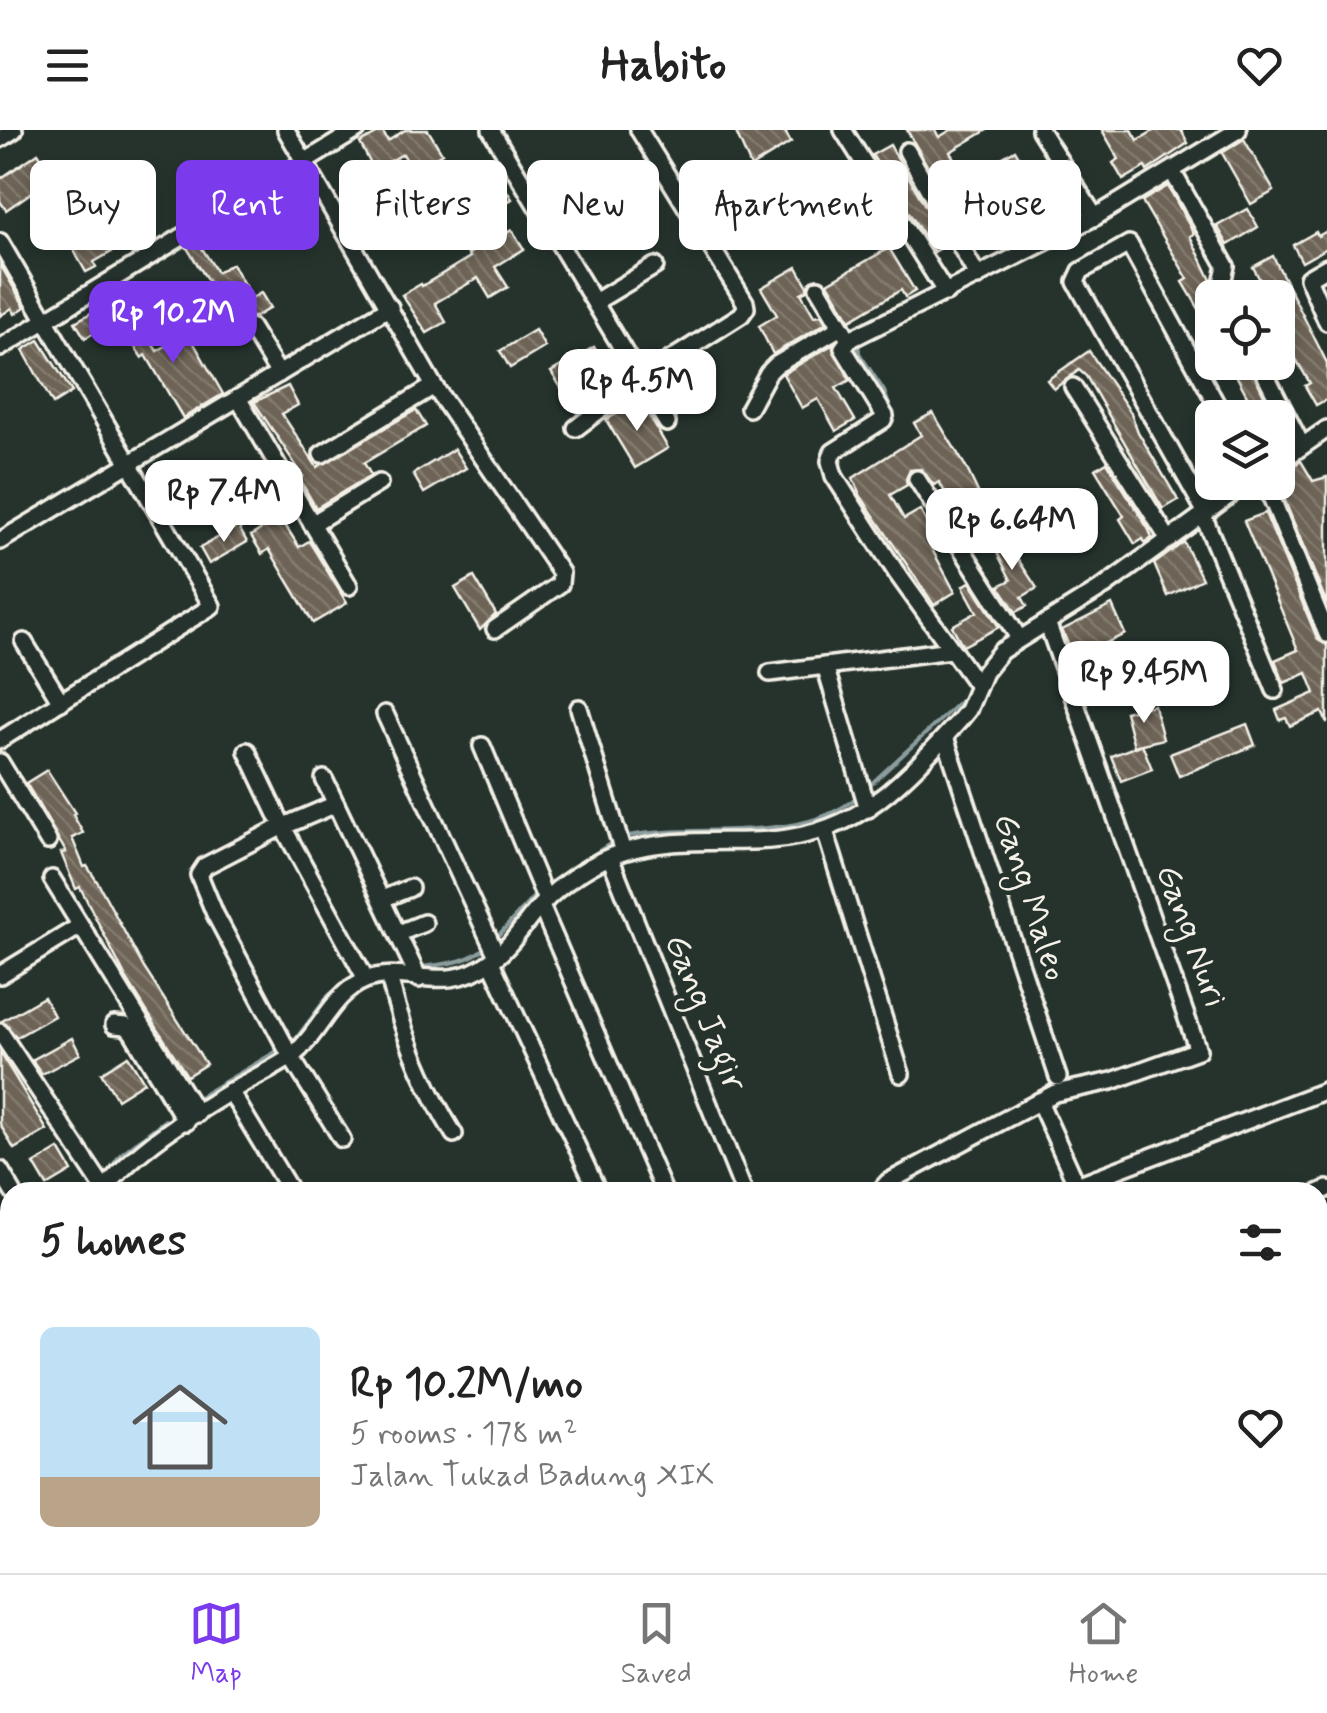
<!DOCTYPE html>
<meta charset="utf-8">
<style>
:root{--surface:#fff;--page:#f2f2f2;--text:#222;--muted:#767676;--line:#e0e0e0;--accent:#7c3aed}
body{margin:0;font-family:Mynerve,sans-serif;background:var(--page);color:var(--text);height:100vh;display:flex;flex-direction:column;font-size:38px;white-space:nowrap}
*{box-sizing:border-box;margin:0}
p{font-size:32px;color:var(--muted)}
.icon{flex:none;width:55px;height:55px;fill:none;stroke:currentColor;stroke-width:2;stroke-linecap:round;stroke-linejoin:round}
.map{position:relative;flex:1;overflow:hidden}
.sheet{position:absolute;left:0px;top:1052px;width:1328px;height:392px;display:flex;flex-direction:column;background:var(--surface);border-radius:30px 30px 0 0;box-shadow:0 5px 15px #0003}
.sheet>*{flex:none}
.top-card{position:absolute;left:30px;top:30px;width:1268px;height:90px;display:flex;gap:20px}
.buttons{position:absolute;left:1195px;top:150px;display:grid;gap:20px}
.buttons a{display:grid;place-items:center;width:100px;height:100px;border-radius:15px;background:var(--surface);box-shadow:0 5px 15px #0003;font-size:50px}
.price{position:absolute;translate:-50% -85px;padding:0 22px;border-radius:20px;background:#fff;color:#222;font-size:32px;line-height:65px;filter:drop-shadow(0 2px 5px #0008)}
.price::after{content:'';position:absolute;left:50%;top:60px;width:30px;height:22px;margin-left:-15px;background:inherit;clip-path:polygon(0 0,100% 0,50% 100%)}
.price.active{background:var(--accent);color:#fff}
ul{padding:0;list-style:none}
li{display:flex;align-items:center;gap:30px;height:250px;padding:0 40px}
li span{display:grid;place-items:center;flex:none;width:280px;height:200px;border-radius:15px;color:#555}
li>.icon{margin-inline-start:auto}
span .icon{width:120px;height:120px;fill:#fffc;stroke-width:1}
li b{font-size:42px}
h2{display:flex;justify-content:space-between;align-items:center;height:120px;padding:0 40px;font-size:42px}
.tag{padding:0 35px;border-radius:15px;background:var(--surface);box-shadow:0 5px 15px #0003;font-size:35px;line-height:90px}
.tag.active{background:var(--accent);color:#fff}
header{display:flex;justify-content:space-between;align-items:center;height:130px;padding:0 40px;background:var(--surface);font-size:45px;font-weight:700}
.tabs{display:flex;justify-content:space-around;align-items:center;height:140px;border-top:2px solid var(--line);background:var(--surface);font-size:28px;color:var(--muted)}
.tabs a{display:grid;justify-items:center;gap:5px}
.tabs .active{color:var(--accent)}
.map>svg:first-child{display:block}
.lines{fill:none;stroke-linecap:round;stroke-linejoin:round}
.stream{stroke:#8c9d9e;stroke-width:4}
.building{fill:url(#building-back-hatch);stroke:#f4f1e8;stroke-width:2.5}
.minor-casing{stroke:#f4f1e8;stroke-width:22}
.minor{stroke:#26332d;stroke-width:15}
.labels{text-anchor:middle;dominant-baseline:central;stroke-width:9;stroke-linejoin:round;paint-order:stroke}
.street-label{font-size:35px;fill:#f4f1e8;stroke:#26332d}
</style>
<header><svg class="icon" aria-label="menu" viewBox="0 0 24 24"><path d="M4 6h16M4 12h16M4 18h16"/></svg>Habito<svg class="icon" aria-label="heart" viewBox="0 0 24 24"><path d="M12 20l-8-8c-3-5 5-10 8-4 3-6 11-1 8 4z"/></svg></header>
<div class="map">
<svg width="1327" height="1443" viewBox="0 0 1327 1443">
<defs>
<pattern id="building-back-hatch" width="6" height="6" patternUnits="userSpaceOnUse" patternTransform="scale(2.5)"><rect width="6" height="6" fill="#6d6456"/><path d="M-1 5l2 2M0 0l6 6M5-1l2 2" fill="none" stroke="#827b6e"/></pattern>
</defs>
<rect width="100%" height="100%" fill="#26332d"/>
<filter id="ink" filterUnits="userSpaceOnUse"><feTurbulence type="fractalNoise" baseFrequency=".01" numOctaves="2"/><feDisplacementMap in="SourceGraphic" scale="20" xChannelSelector="R" yChannelSelector="G"/><feConvolveMatrix kernelMatrix="1 2 1 2 8 2 1 2 1" color-interpolation-filters="sRGB"/></filter>
<g filter="url(#ink)">
<g class="lines">
<g class="stream">
<polyline points="858,210 859,223 884,261 893,286 890,290"/>
<polyline points="842,324 840,335 845,349"/>
<polyline points="951,506 977,541"/>
<polyline points="870,655 965,567 970,556"/>
<path d="M628,706c70,-13 173,9 229,-39"/>
<polyline points="551,752 613,712"/>
<polyline points="495,809 538,762"/>
<path d="M422,837c23,-3 46,-4 65,-21"/>
<polyline points="295,910 329,865 358,843"/>
<polyline points="199,967 279,920"/>
<polyline points="105,1046 121,1024 165,990"/>
<polyline points="0,1145 10,1140"/>
</g>
</g>
<g class="building">
<polygon points="405,0 428,0 442,23 413,41 403,24 374,40 360,13 382,1 388,11"/>
<polygon points="735,0 784,0 791,12 751,37"/>
<polygon points="907,0 935,0 939,7 951,0 987,0 950,22 966,49 1015,20 1037,58 965,102"/>
<polygon points="1102,0 1132,0 1138,10 1155,0 1181,0 1188,13 1147,41 1145,37 1123,50 1113,33 1119,29"/>
<polygon points="1244,9 1274,61 1251,74 1222,23"/>
<polygon points="890,15 947,114 934,122 872,25"/>
<polygon points="38,23 54,47 6,80 0,71 0,49"/>
<polygon points="497,45 512,69 450,105 436,81"/>
<polygon points="845,46 857,68 791,106 779,84"/>
<polygon points="1168,56 1194,104 1190,106 1211,150 1207,153 1212,165 1212,201 1183,152 1188,149 1142,71"/>
<polygon points="96,58 121,105 107,112 113,121 94,132 96,137 86,142 53,84 63,78 66,82 88,69 85,64"/>
<polygon points="387,59 401,82 368,101 354,78"/>
<polygon points="1248,79 1258,97 1228,115 1217,96"/>
<polygon points="512,100 524,119 495,137 508,157 490,168 478,148 435,173 446,192 427,203 402,165 421,154 422,156 470,127 468,124"/>
<polygon points="1327,101 1327,118 1302,132 1293,115 1316,102 1318,106"/>
<polygon points="198,112 217,142 232,134 252,168 261,163 270,178 255,187 245,187 232,200 223,185 228,182 187,118"/>
<polygon points="889,118 915,161 905,167 901,160 850,190 828,153"/>
<polygon points="1273,126 1327,233 1327,269 1316,275 1305,256 1310,253 1294,226 1274,237 1272,232 1278,232 1278,210 1286,203 1278,188 1278,168 1266,168 1261,159 1264,157 1253,137"/>
<polygon points="0,134 25,177 15,184 12,178 0,186"/>
<polygon points="797,137 807,155 807,160 801,163 814,186 821,185 826,193 773,224 759,196 777,185 761,158"/>
<polygon points="100,178 109,194 85,208 75,192"/>
<polygon points="133,184 157,221 188,203 223,264 183,288 146,225 142,228 127,205 109,215 102,203"/>
<polygon points="535,200 545,217 510,238 500,221"/>
<polygon points="39,210 72,262 53,274 23,220"/>
<polygon points="832,215 850,250 836,258 855,290 836,301 818,269 802,278 783,244"/>
<polygon points="594,217 609,242 567,267 551,242"/>
<polygon points="1089,221 1131,283 1138,302 1178,370 1163,379 1086,246 1079,240 1054,259 1047,250"/>
<polygon points="1229,232 1248,232 1275,288 1259,288"/>
<polygon points="288,256 298,275 282,284 317,337 416,280 426,296 364,333 371,345 316,378 299,348 303,346 254,272"/>
<polygon points="640,270 668,318 635,338 606,290"/>
<polygon points="933,283 966,337 978,362 975,364 989,389 965,403 950,380 954,378 939,352 934,355 921,339 910,340 906,349 907,355 890,365 904,389 920,380 927,393 931,391 937,402 926,408 955,462 934,475 860,365 853,348 921,305 914,293"/>
<polygon points="454,319 466,338 424,363 413,344"/>
<polygon points="1301,331 1313,351 1327,347 1327,474 1282,364 1288,362 1278,346"/>
<polygon points="1107,332 1149,400 1152,408 1145,413 1143,409 1135,414 1120,389 1124,386 1095,339"/>
<polygon points="1265,383 1317,508 1327,515 1327,593 1322,582 1290,596 1286,588 1280,590 1276,580 1315,563 1307,543 1284,553 1275,530 1298,520 1244,391"/>
<polygon points="280,387 299,417 309,411 347,473 313,493 269,419 262,424 251,406"/>
<polygon points="238,396 247,412 209,434 200,418"/>
<polygon points="998,399 1037,458 1022,467 1027,476 1016,482 999,456 1011,450 988,405"/>
<polygon points="1184,412 1202,449 1168,466 1154,434"/>
<polygon points="474,447 496,484 480,500 455,458"/>
<polygon points="970,452 999,497 963,516 952,496 977,482 963,456"/>
<polygon points="1112,475 1125,504 1096,518 1112,556 1090,566 1062,500"/>
<polygon points="1154,575 1163,609 1134,616 1125,582"/>
<polygon points="1247,594 1255,615 1179,646 1170,624"/>
<polygon points="1142,614 1152,639 1121,651 1111,626"/>
<polygon points="47,640 75,683 73,685 83,703 72,708 84,737 87,736 98,753 144,838 206,934 187,946 126,848 80,757 76,759 61,723 66,722 26,653"/>
<polygon points="44,867 54,886 17,907 2,891"/>
<polygon points="72,908 80,924 42,944 32,930"/>
<polygon points="0,922 47,1000 14,1019 0,994"/>
<polygon points="128,926 144,952 117,969 101,943"/>
<polygon points="59,1019 72,1041 47,1056 34,1034"/>
</g>
<g class="lines">
<defs>
<g id="minor">
<polyline points="286,0 434,256 561,443 560,454 495,499"/>
<polyline points="491,0 667,293"/>
<polyline points="843,0 946,163"/>
<polyline points="1040,0 1095,87"/>
<polyline points="0,9 14,0"/>
<polyline points="907,21 978,147"/>
<polyline points="1176,48 1226,136 1221,157 1226,168"/>
<polyline points="0,112 212,476 0,610"/>
<polyline points="1327,137 1308,148 1327,192"/>
<polyline points="818,158 849,210 843,218 885,286 883,290 833,322 830,331 834,346 896,442 978,556"/>
<polyline points="595,172 655,136"/>
<polyline points="250,197 279,244"/>
<polyline points="849,210 1095,87 1238,0"/>
<polyline points="0,218 357,0"/>
<polyline points="1259,232 1302,316"/>
<polyline points="1073,257 1169,410"/>
<polyline points="238,268 349,456"/>
<polyline points="749,278 768,243 776,235 841,197"/>
<polyline points="576,298 640,249 741,185 746,178 745,172 639,0"/>
<polyline points="322,324 434,256"/>
<polyline points="1278,333 1327,299"/>
<polyline points="917,349 1019,508"/>
<polyline points="1261,352 1272,369 1327,504"/>
<polyline points="1206,383 1076,152 1081,141 1129,114 1224,288"/>
<polyline points="1203,385 1275,560"/>
<polyline points="312,394 379,353"/>
<polyline points="0,411 390,177"/>
<polyline points="24,512 61,572"/>
<polyline points="825,536 868,679"/>
<polyline points="770,543 951,520"/>
<polyline points="579,578 623,722"/>
<polyline points="385,584 497,826"/>
<polyline points="945,607 1058,947"/>
<polyline points="482,616 546,770"/>
<polyline points="247,621 283,697 366,849"/>
<polyline points="0,632 48,711"/>
<polyline points="324,649 419,849"/>
<polyline points="336,674 277,699 205,736 199,745 215,784 291,927 342,1009"/>
<polyline points="825,701 901,944"/>
<polyline points="610,727 744,1062"/>
<polyline points="52,749 197,984"/>
<polyline points="382,769 410,758"/>
<polyline points="541,776 664,1062"/>
<polyline points="399,803 424,793"/>
<polyline points="491,832 598,1062"/>
<polyline points="0,845 80,796"/>
<path d="M389,847c14,58 34,107 65,157"/>
<polyline points="114,895 126,896 132,902 186,992"/>
<polyline points="0,902 105,1060"/>
<polyline points="230,961 291,1062"/>
<polyline points="1039,971 1080,1062"/>
<polyline points="0,1040 13,1062"/>
<polyline points="1077,1055 1327,960"/>
<path d="M103,1062c28,-40 88,-77 130,-102 19,-12 41,-21 59,-34 28,-22 39,-62 73,-76 42,-16 79,16 125,-18 20,-14 34,-38 50,-56 20,-22 54,-45 83,-54 42,-13 84,-10 128,-11 102,-2 143,-49 208,-120l9,-11 16,-38 17,-21 104,-65 143,-104"/>
<polyline points="879,1062 888,1052 1055,963 1112,951 1198,920 1047,492"/>
<polyline points="1318,1063 1327,1059"/>
<polyline points="0,1159 10,1173"/>
<polyline points="0,1215 10,1228"/>
<polyline points="199,1435 205,1443"/>
<polyline points="251,1435 256,1443"/>
<polyline points="711,1435 714,1443"/>
<polyline points="831,1435 834,1443"/>
<polyline points="1190,1435 1194,1443"/>
<polyline points="1135,1443 1154,1435"/>
</g>
</defs>
<use href="#minor" class="minor-casing"/>
<use href="#minor" class="minor"/>
</g>
</g>
<g class="labels">
<g class="street-label">
<text transform="translate(1030 767) rotate(72)">Gang Maleo</text>
<text transform="translate(1191 806) rotate(70)">Gang Nuri</text>
<text transform="translate(705 883) rotate(68)">Gang Jagir</text>
</g>
</g>
</svg>
<div class="buttons">
<a><svg class="icon" aria-label="locate" viewBox="0 0 24 24"><circle cx="12" cy="12" r="6"/><path d="M12 2v4M12 18v4M2 12h4M18 12h4"/></svg></a>
<a><svg class="icon" aria-label="layers" viewBox="0 0 24 24"><path d="M12 4l9 5-9 5-9-5zM3 14l9 5 9-5"/></svg></a>
</div>
<b class="price active" style="left:173px;top:236px">Rp 10.2M</b>
<b class="price" style="left:637px;top:304px">Rp 4.5M</b>
<b class="price" style="left:224px;top:415px">Rp 7.4M</b>
<b class="price" style="left:1012px;top:443px">Rp 6.64M</b>
<b class="price" style="left:1144px;top:596px">Rp 9.45M</b>
<div class="top-card">
<a class="tag">Buy</a>
<a class="tag active">Rent</a>
<a class="tag">Filters</a>
<a class="tag">New</a>
<a class="tag">Apartment</a>
<a class="tag">House</a>
</div>
<section class="sheet">
<h2>5 homes<svg class="icon" aria-label="filters" viewBox="0 0 24 24"><path d="M4 7h16M4 17h16"/><circle cx="9" cy="7" r="2"/><circle cx="15" cy="17" r="2"/></svg></h2>
<ul>
<li><span style="background:linear-gradient(#bfe0f5 75%,#b9a48a 0)"><svg class="icon" aria-label="home" viewBox="0 0 24 24"><path d="M3 11l9-7 9 7M6 9v11h12V9"/></svg></span><div><b>Rp 10.2M/mo</b><p>5 rooms · 178 m²</p><p>Jalan Tukad Badung XIX</p></div><svg class="icon" aria-label="heart" viewBox="0 0 24 24"><path d="M12 20l-8-8c-3-5 5-10 8-4 3-6 11-1 8 4z"/></svg></li>
</ul>
</section>
</div>
<nav class="tabs">
<a class="active"><svg class="icon" aria-label="map" viewBox="0 0 24 24"><path d="M3 6l6-2 6 2 6-2v14l-6 2-6-2-6 2zM9 4v14M15 6v14"/></svg>Map</a>
<a><svg class="icon" aria-label="saved" viewBox="0 0 24 24"><path d="M7 4h10v16l-5-4-5 4z"/></svg>Saved</a>
<a><svg class="icon" aria-label="home" viewBox="0 0 24 24"><path d="M3 11l9-7 9 7M6 9v11h12V9"/></svg>Home</a>
</nav>
